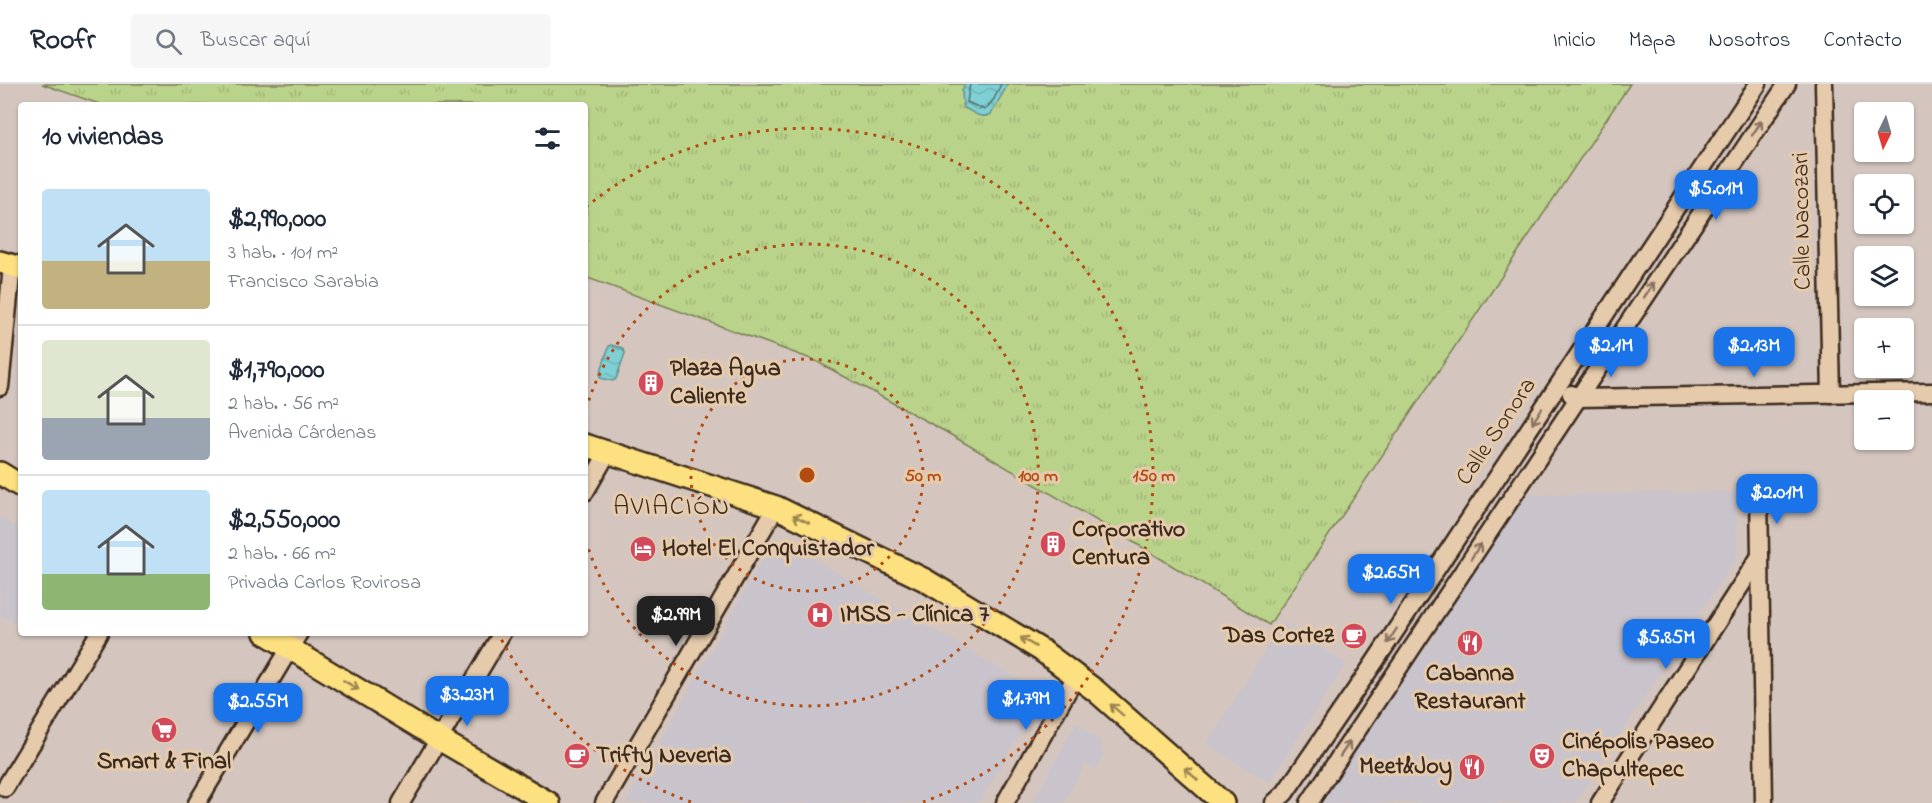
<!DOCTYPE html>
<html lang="es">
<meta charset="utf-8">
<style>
:root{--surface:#fff;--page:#f6f6f7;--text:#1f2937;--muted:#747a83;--line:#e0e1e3;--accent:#1a73e8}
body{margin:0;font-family:"Indie Flower",sans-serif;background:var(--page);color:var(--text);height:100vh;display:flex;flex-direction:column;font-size:22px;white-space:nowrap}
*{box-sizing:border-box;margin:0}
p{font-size:20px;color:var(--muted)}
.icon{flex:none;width:33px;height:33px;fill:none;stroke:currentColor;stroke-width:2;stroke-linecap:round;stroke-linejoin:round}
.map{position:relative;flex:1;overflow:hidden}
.drawer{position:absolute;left:18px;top:18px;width:570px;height:534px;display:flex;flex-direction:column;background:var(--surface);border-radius:6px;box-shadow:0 2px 4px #0004}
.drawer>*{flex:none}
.needle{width:39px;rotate:185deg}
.fabs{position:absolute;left:1854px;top:18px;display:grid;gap:12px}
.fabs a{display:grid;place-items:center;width:60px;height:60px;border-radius:6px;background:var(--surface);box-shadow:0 2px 4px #0004;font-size:30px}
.price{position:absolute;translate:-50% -51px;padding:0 14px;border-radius:12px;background:var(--accent);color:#fff;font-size:20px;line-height:39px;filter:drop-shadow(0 2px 3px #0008)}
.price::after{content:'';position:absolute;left:50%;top:36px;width:18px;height:14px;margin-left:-9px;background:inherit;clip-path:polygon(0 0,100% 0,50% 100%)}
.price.on{background:#222;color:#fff}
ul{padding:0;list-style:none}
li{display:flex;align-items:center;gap:18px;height:150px;padding:0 24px}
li+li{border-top:2px solid var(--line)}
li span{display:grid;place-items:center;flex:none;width:168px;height:120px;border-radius:6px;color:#555}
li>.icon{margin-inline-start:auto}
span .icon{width:72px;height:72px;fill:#fffc;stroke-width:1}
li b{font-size:26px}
h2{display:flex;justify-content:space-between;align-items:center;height:72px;padding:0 24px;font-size:26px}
header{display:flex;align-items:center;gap:36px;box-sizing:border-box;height:84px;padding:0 30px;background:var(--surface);border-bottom:2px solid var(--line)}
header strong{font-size:28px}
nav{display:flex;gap:33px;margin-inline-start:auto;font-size:21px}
.search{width:420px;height:54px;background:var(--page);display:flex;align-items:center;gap:15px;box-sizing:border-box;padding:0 21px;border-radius:6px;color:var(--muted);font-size:22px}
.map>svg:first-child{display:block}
.built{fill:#c9c3cc}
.grass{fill:url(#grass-tufts);stroke:#7a7e54;stroke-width:1.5}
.water{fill:url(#water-waves);stroke:#638e8c;stroke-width:1.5}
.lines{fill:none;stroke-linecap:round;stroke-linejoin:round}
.shore{stroke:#566c67;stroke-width:1.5}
.minor-casing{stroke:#3b2a1e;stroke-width:21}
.major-casing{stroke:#3b2a1e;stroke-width:26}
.minor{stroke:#e5caac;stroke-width:16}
.major{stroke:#fde080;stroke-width:21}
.oneway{stroke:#88725e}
.oneway2{stroke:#9c854f}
.ring{fill:none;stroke:#b44b11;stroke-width:3;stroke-dasharray:3 6}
.labels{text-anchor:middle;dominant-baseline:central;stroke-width:6;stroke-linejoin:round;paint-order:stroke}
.street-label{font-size:24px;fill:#3b2a1e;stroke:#e5caac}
.poi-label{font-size:24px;font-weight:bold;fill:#3b2a1e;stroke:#e5caac;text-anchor:start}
.neighbourhood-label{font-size:26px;letter-spacing:1.5px;fill:#3b2a1e;stroke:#e5caac}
.centre{fill:#b44b11;stroke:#e5caac;stroke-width:3}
.ring-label{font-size:18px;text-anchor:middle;font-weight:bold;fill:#b44b11;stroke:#e5caac;stroke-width:6;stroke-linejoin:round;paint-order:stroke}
</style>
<header>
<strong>Roofr</strong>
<div class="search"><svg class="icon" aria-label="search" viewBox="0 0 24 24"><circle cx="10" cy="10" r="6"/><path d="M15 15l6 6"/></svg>Buscar aquí</div>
<nav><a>Inicio</a><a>Mapa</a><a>Nosotros</a><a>Contacto</a></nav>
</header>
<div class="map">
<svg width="1932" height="719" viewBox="0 0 1932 719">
<defs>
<pattern id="grass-tufts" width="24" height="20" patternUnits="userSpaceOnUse" patternTransform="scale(1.5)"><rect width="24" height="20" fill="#bad38a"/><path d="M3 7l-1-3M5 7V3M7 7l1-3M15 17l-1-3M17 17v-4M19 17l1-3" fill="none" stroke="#a1b577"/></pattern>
<pattern id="water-waves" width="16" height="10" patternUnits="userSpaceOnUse" patternTransform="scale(1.5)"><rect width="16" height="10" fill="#7ed0d5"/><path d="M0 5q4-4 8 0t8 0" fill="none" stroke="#6eb3b6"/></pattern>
</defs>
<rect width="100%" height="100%" fill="#d4c6bf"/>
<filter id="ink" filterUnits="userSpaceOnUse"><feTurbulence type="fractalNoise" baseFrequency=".0167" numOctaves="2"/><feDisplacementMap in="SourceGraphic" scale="12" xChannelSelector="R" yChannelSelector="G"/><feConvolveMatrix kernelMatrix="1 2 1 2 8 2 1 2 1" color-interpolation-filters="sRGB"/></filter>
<g filter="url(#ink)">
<g class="built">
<polygon points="1736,408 1737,472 1575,719 1317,719 1388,614 1394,608 1435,550 1454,509 1513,422 1526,411"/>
<polygon points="0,433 21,446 21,525 13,538 0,531"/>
<polygon points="775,453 1044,610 979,719 626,719"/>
<polygon points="1283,538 1346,580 1269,698 1207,660"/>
<polygon points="1076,639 1100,656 1103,672 1096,686 1085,680 1064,719 1032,719"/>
</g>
<polygon class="grass" points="42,0 1630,0 1269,541 1140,462 946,348 814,276 585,193 585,21 102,21"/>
<g class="water">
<path d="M965,0h43l-17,30c-10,6 -19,-2 -28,-7l-1,-17z"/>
<polygon points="611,261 622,264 625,269 616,295 613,297 600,294 600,290 609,262"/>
</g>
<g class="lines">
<polyline class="shore" points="970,0 967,18 985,26 994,15 1001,0"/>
<defs>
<g id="minor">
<polyline points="1824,0 1831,310"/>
<polyline points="0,303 12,182"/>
<polyline points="1571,310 1577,314 1932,308"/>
<polyline points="585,408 608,368"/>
<polyline points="1759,411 1764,719"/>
<polyline points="5,704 99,549"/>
<polyline points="197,719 299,549"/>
<polyline points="401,719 502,549"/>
<polyline points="604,719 776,423"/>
<polyline points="1005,719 1076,592"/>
<polyline points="1274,719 1285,709 1374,579 1758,0"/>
<polyline points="1309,719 1787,0"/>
<polyline points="1600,719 1760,472"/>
</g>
<g id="major">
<polyline points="0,178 21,184"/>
<polyline points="585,361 776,423 925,496 1041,566 1096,607 1223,719"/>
<polyline points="0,389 21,402"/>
<polyline points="265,549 439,655 549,719"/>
</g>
</defs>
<use href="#minor" class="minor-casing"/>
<use href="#major" class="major-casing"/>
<use href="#minor" class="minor"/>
<use href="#major" class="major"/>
</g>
<defs><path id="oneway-shaft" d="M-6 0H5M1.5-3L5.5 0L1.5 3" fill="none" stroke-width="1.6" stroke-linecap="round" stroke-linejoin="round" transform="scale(1.5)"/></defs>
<g class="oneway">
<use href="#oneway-shaft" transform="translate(1757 44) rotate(-56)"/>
<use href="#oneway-shaft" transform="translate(1649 206) rotate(-56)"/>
<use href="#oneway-shaft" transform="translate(1537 332) rotate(123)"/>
<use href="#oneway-shaft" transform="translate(1476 467) rotate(-57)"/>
<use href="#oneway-shaft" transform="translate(1392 552) rotate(123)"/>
<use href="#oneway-shaft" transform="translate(1345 665) rotate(-56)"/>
</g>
<g class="oneway2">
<use href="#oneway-shaft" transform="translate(801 435) rotate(-154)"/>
<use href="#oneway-shaft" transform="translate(1028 558) rotate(-149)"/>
<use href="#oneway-shaft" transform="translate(351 601) rotate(31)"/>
<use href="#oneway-shaft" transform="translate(1117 626) rotate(-139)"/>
<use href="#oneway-shaft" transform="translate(1191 690) rotate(-138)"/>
</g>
</g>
<g class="ring">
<circle cx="807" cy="391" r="116"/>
<path d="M586 325A231 231 0 1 1 586 457"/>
<path d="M691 718A347 347 0 0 1 499 551M586 123A347 347 0 1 1 923 718"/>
</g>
<defs>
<symbol id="building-disc" viewBox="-11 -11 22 22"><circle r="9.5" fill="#d1495b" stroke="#e5caac"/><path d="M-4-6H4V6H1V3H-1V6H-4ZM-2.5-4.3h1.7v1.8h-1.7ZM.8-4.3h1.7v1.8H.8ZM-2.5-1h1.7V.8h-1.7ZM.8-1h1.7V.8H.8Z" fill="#fff"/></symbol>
<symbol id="hotel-disc" viewBox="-11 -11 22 22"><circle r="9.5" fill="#d1495b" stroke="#e5caac"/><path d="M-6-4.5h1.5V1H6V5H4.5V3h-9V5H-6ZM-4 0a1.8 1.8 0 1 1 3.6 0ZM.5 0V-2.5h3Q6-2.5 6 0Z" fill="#fff"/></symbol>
<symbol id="hospital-disc" viewBox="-11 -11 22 22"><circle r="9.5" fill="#d1495b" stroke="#e5caac"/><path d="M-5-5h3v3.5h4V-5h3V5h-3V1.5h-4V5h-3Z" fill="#fff"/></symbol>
<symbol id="cafe-disc" viewBox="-11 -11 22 22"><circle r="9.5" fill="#d1495b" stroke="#e5caac"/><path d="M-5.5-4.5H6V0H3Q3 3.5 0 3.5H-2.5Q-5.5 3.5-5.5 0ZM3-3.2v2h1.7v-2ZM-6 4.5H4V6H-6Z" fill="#fff"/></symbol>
<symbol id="restaurant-disc" viewBox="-11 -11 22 22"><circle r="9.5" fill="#d1495b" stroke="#e5caac"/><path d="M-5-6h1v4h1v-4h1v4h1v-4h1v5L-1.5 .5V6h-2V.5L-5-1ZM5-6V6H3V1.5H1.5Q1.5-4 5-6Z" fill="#fff"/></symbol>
<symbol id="supermarket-disc" viewBox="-11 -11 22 22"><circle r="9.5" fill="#d1495b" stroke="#e5caac"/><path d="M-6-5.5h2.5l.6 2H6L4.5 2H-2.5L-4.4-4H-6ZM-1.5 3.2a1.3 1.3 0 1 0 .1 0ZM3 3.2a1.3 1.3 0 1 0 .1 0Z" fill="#fff"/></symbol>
<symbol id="theatre-disc" viewBox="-11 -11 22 22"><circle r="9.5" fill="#d1495b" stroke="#e5caac"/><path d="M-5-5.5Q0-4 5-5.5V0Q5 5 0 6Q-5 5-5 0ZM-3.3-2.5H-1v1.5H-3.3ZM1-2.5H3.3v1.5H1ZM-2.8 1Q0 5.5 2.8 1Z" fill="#fff"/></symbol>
</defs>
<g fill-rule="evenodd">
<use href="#building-disc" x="636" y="284" width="30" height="30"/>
<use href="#building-disc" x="1038" y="445" width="30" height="30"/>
<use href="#hotel-disc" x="628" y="450" width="30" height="30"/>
<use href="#hospital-disc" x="805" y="516" width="30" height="30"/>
<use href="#cafe-disc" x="1339" y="537" width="30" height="30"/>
<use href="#restaurant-disc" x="1455" y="544" width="30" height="30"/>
<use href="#supermarket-disc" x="149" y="631" width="30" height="30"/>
<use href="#cafe-disc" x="562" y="657" width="30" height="30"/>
<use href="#theatre-disc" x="1527" y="657" width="30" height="30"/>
<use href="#restaurant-disc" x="1457" y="668" width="30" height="30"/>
</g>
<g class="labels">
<g class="street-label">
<text transform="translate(1803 137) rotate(-91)">Calle Nacozari</text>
<text transform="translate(1497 348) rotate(-56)">Calle Sonora</text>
</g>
<g class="poi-label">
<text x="670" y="285">Plaza Agua<tspan x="670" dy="28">Caliente</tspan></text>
<text x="1072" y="446">Corporativo<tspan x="1072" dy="28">Centura</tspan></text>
<text x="662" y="465">Hotel El Conquistador</text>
<text x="840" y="531">IMSS - Clínica 7</text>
<text x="1334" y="552" text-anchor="end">Das Cortez</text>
<text x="1470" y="590" text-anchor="middle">Cabanna<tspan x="1470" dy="28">Restaurant</tspan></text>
<text x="1562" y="658">Cinépolis Paseo<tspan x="1562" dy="28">Chapultepec</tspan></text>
<text x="596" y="672">Trifty Neveria</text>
<text x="164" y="678" text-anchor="middle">Smart &amp; Final</text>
<text x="1452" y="683" text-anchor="end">Meet&amp;Joy</text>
</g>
<g class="neighbourhood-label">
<text x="672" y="424">AVIACIÓN</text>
</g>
</g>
<circle cx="807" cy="391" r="9" class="centre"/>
<g class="ring-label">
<text x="923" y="397">50 m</text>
<text x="1038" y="397">100 m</text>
<text x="1154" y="397">150 m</text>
</g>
</svg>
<div class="fabs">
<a><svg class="needle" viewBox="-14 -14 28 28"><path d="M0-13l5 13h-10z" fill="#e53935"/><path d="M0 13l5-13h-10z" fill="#747a83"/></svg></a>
<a><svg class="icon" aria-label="locate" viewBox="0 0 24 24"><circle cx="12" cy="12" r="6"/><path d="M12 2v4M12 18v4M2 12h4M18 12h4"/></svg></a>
<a><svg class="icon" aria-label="layers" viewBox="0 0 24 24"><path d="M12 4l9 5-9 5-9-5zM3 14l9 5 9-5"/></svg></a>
<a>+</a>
<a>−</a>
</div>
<b class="price" style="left:1716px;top:137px">$5.01M</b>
<b class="price" style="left:1611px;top:294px">$2.1M</b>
<b class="price" style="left:1754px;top:294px">$2.13M</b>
<b class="price" style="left:1777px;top:441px">$2.01M</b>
<b class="price" style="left:1391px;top:521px">$2.65M</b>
<b class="price on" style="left:676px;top:563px">$2.99M</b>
<b class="price" style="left:1666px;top:586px">$5.85M</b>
<b class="price" style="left:467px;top:643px">$3.23M</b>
<b class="price" style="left:1026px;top:647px">$1.79M</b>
<b class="price" style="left:258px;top:650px">$2.55M</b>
<section class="drawer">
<h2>10 viviendas<svg class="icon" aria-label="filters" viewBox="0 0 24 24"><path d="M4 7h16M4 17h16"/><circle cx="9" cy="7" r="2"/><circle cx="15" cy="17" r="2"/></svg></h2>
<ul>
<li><span style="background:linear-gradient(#bfe0f5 60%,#c2b280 0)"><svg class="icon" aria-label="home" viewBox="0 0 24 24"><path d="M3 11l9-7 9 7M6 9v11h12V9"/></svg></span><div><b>$2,990,000</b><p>3 hab. · 101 m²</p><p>Francisco Sarabia</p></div></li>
<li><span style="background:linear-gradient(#dfe7d0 65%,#9aa5b1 0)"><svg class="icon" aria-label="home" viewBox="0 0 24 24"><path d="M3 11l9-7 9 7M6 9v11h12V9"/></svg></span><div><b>$1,790,000</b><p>2 hab. · 56 m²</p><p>Avenida Cárdenas</p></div></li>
<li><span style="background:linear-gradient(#bfe0f5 70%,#8fb573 0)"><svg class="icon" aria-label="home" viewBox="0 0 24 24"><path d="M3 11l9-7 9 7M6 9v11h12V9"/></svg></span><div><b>$2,550,000</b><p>2 hab. · 66 m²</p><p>Privada Carlos Rovirosa</p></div></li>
</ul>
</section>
</div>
